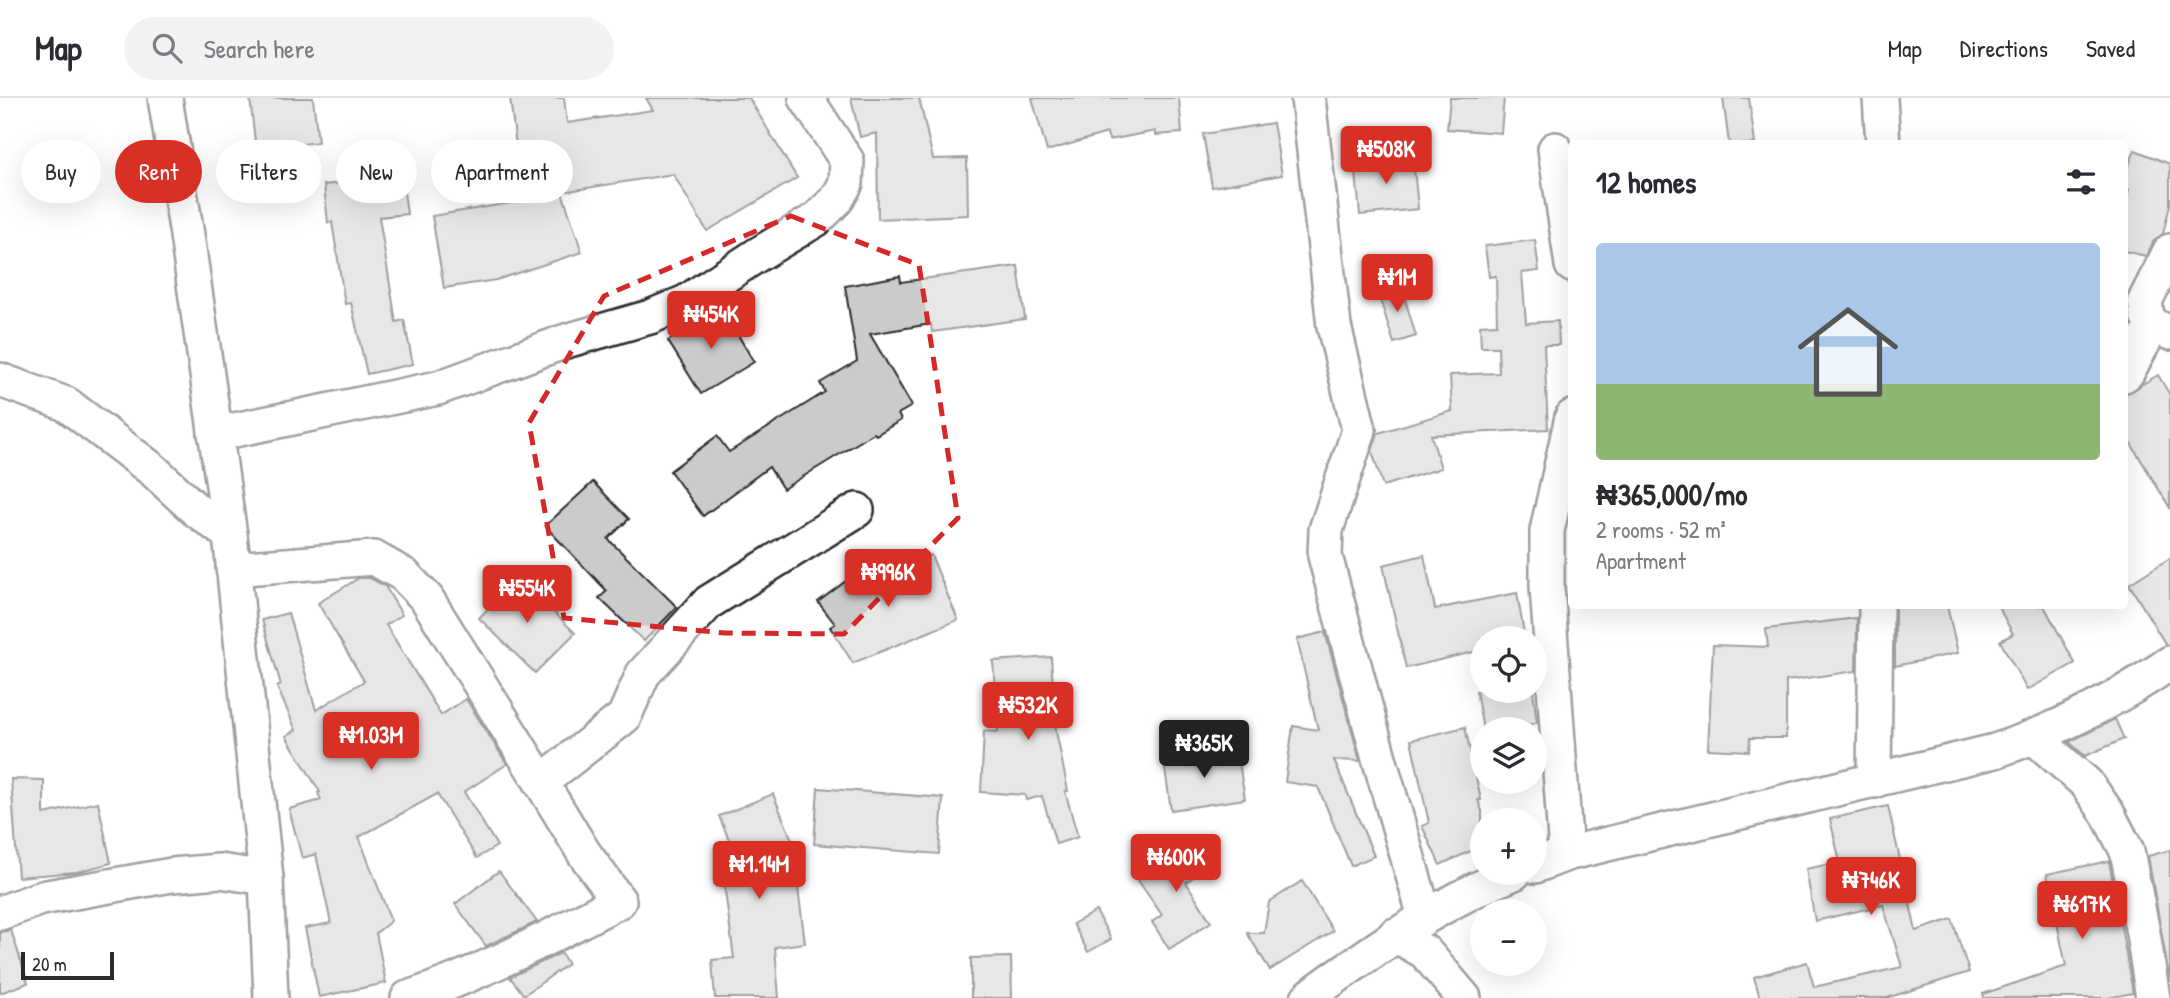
<!DOCTYPE html>
<meta charset="utf-8">
<style>
:root{--surface:#fff;--page:#f2f2f3;--text:#2b2b33;--muted:#7c7c81;--line:#e1e1e2;--accent:#d93025}
body{margin:0;font-family:"Patrick Hand",sans-serif;background:var(--page);color:var(--text);height:100vh;display:flex;flex-direction:column;font-size:26px;white-space:nowrap}
*{box-sizing:border-box;margin:0}
p{font-size:23px;color:var(--muted)}
.icon{flex:none;width:38px;height:38px;fill:none;stroke:currentColor;stroke-width:2;stroke-linecap:round;stroke-linejoin:round}
.map{position:relative;flex:1;overflow:hidden}
.panel{position:absolute;left:1568px;top:42px;width:560px;height:469px;display:flex;flex-direction:column;background:var(--surface);border-radius:7px;box-shadow:0 7px 28px #0002}
.panel>*{flex:none}
.guide{position:absolute;left:21px;top:42px;width:665px;height:63px;display:flex;gap:14px}
.controls{position:absolute;left:1470px;top:528px;display:grid;gap:14px}
.controls a{display:grid;place-items:center;width:77px;height:77px;border-radius:50%;background:var(--surface);box-shadow:0 7px 28px #0002;font-size:35px}
.scale{position:absolute;left:21px;bottom:18px;width:93px;box-sizing:border-box;padding-left:7px;border:4px solid #2b2b2b;border-top:0;font-size:19px;line-height:24px;white-space:nowrap;color:#2b2b2b;-webkit-text-stroke:5px #fff;paint-order:stroke}
.price{position:absolute;translate:-50% -60px;padding:0 16px;border-radius:7px;background:var(--accent);color:#fff;font-size:23px;line-height:46px;filter:drop-shadow(0 2px 4px #0008)}
.price::after{content:'';position:absolute;left:50%;top:42px;width:21px;height:16px;margin-left:-10px;background:inherit;clip-path:polygon(0 0,100% 0,50% 100%)}
.price.current{background:#222;color:#fff}
ul{padding:0;list-style:none}
li{display:grid;align-content:center;gap:14px;height:371px;padding:0 28px}
li span{display:grid;place-items:center;height:217px;border-radius:7px;color:#555}
li>.icon{margin-inline-start:auto}
span .icon{width:126px;height:126px;fill:#fffc;stroke-width:1}
li b{font-size:30px}
h2{display:flex;justify-content:space-between;align-items:center;height:84px;padding:0 28px;font-size:30px}
.chip{padding:0 24px;border-radius:32px;background:var(--surface);box-shadow:0 7px 28px #0002;font-size:24px;line-height:63px}
.chip.current{background:var(--accent);color:#fff}
header{display:flex;align-items:center;gap:42px;box-sizing:border-box;height:98px;padding:0 35px;background:var(--surface);border-bottom:2px solid var(--line)}
header strong{font-size:33px}
nav{display:flex;gap:38px;margin-inline-start:auto;font-size:24px}
.search{width:490px;height:63px;background:var(--page);display:flex;align-items:center;gap:18px;box-sizing:border-box;padding:0 24px;border-radius:38px;color:var(--muted);font-size:26px}
.map>svg:first-child{display:block}
.building{fill:#cbcbcb;stroke:#2b2b2b;stroke-width:2}
.lines{fill:none;stroke-linecap:round;stroke-linejoin:round}
.minor-casing{stroke:#2b2b2b;stroke-width:38}
.minor{stroke:#fff;stroke-width:33}
.marked{fill:none;stroke:#d62828;stroke-width:5;stroke-dasharray:14 9;stroke-linejoin:round}
</style>
<header>
<strong>Map</strong>
<div class="search"><svg class="icon" aria-label="search" viewBox="0 0 24 24"><circle cx="10" cy="10" r="6"/><path d="M15 15l6 6"/></svg>Search here</div>
<nav><a>Map</a><a>Directions</a><a>Saved</a></nav>
</header>
<div class="map">
<svg width="2170" height="900" viewBox="0 0 2170 900">
<rect width="100%" height="100%" fill="#fff"/>
<filter id="ink" filterUnits="userSpaceOnUse"><feTurbulence type="fractalNoise" baseFrequency=".0143" numOctaves="2"/><feDisplacementMap in="SourceGraphic" scale="14" xChannelSelector="R" yChannelSelector="G"/><feConvolveMatrix kernelMatrix="1 2 1 2 8 2 1 2 1" color-interpolation-filters="sRGB"/></filter>
<g filter="url(#ink)">
<g class="building">
<polygon points="250,0 313,0 318,44 256,52"/>
<polygon points="510,0 564,0 567,25 653,12 646,0 749,0 797,80 707,133 673,76 562,94 582,154 496,182 444,190 432,118 523,103"/>
<polygon points="851,0 919,0 933,61 967,60 968,117 878,121 877,35 860,39"/>
<polygon points="1032,0 1179,0 1182,35 1156,37 1156,33 1109,42 1107,35 1047,53"/>
<polygon points="1450,0 1504,0 1501,35 1447,31"/>
<polygon points="1723,0 1749,0 1755,46 1729,46"/>
<polygon points="1273,25 1282,77 1212,89 1203,36"/>
<polygon points="2135,52 2170,66 2170,107 2163,136 2153,144 2146,158 2124,153 2124,111 2129,91 2124,89 2124,79"/>
<polygon points="1413,59 1418,111 1360,117 1355,65"/>
<polygon points="402,78 407,116 379,119 396,224 404,222 413,266 367,276 351,205 345,206 332,124 328,125 324,87"/>
<polygon points="1535,142 1539,173 1522,175 1526,225 1558,223 1559,247 1544,247 1548,331 1431,337 1441,370 1383,388 1372,353 1378,335 1452,313 1450,277 1499,275 1498,249 1481,249 1480,227 1497,226 1496,178 1489,179 1485,148"/>
<polygon points="1018,168 1025,221 932,234 931,226 870,236 912,308 898,316 901,322 876,337 874,335 783,391 769,369 703,418 670,373 717,338 729,354 825,294 820,285 857,263 845,188 900,178 901,184"/>
<polygon points="1401,188 1416,238 1394,245 1378,195"/>
<polygon points="722,210 754,264 701,296 668,243"/>
<polygon points="2158,277 2170,297 2170,410 2124,334 2124,297"/>
<polygon points="593,384 629,421 608,441 677,509 644,543 599,500 607,493 545,428"/>
<polygon points="931,457 958,522 853,565 830,529 835,526 818,504 858,474 865,484"/>
<polygon points="1424,457 1435,511 1517,495 1525,541 1482,541 1482,552 1406,570 1383,467"/>
<polygon points="2170,460 2170,546 2166,547 2129,486"/>
<polygon points="518,479 575,535 535,575 479,520"/>
<polygon points="359,480 370,480 385,488 402,517 386,527 441,617 466,601 507,666 464,694 497,748 477,760 437,696 359,739 391,823 376,835 386,885 319,899 305,830 331,825 316,756 302,760 289,711 321,702 318,695 320,694 286,638 296,632 277,589 281,587 262,522 288,515 316,612 364,583 318,505"/>
<polygon points="1895,508 1947,508 1958,555 1895,568"/>
<polygon points="1998,508 2044,508 2075,565 2027,592 2000,543 2013,536"/>
<polygon points="1857,520 1856,573 1786,583 1786,640 1750,640 1749,653 1708,651 1713,547 1768,549 1766,531"/>
<polygon points="1325,534 1360,663 1334,662 1374,758 1351,768 1318,689 1285,684 1293,628 1318,632 1297,541"/>
<polygon points="1051,559 1056,633 1068,693 1065,693 1078,739 1056,746 1042,698 1026,702 1025,697 981,694 984,633 998,634 993,563"/>
<polygon points="1476,593 1533,593 1537,625 1500,632 1483,632"/>
<polygon points="2115,621 2124,641 2085,658 2069,644"/>
<polygon points="1465,629 1481,702 1478,702 1482,713 1482,748 1440,767 1422,728 1429,725 1411,642"/>
<polygon points="1237,652 1245,701 1171,712 1164,664"/>
<polygon points="11,681 44,682 44,716 98,704 111,765 76,774 18,779"/>
<polygon points="818,690 943,700 939,756 814,746"/>
<polygon points="773,696 792,742 805,845 775,849 779,900 715,900 712,862 734,860 723,778 743,775 719,718"/>
<polygon points="1888,708 1916,833 1952,821 1969,874 1887,900 1760,900 1754,879 1807,864 1814,889 1902,869 1883,807 1815,823 1806,771 1840,764 1830,721"/>
<polygon points="1189,742 1208,769 1186,784 1211,824 1169,851 1152,824 1162,817 1135,778"/>
<polygon points="2170,752 2170,884 2148,758"/>
<polygon points="2109,763 2133,895 2108,900 1984,900 1983,896 2066,868 2047,776"/>
<polygon points="499,773 537,824 486,848 455,806"/>
<polygon points="1302,783 1333,833 1270,872 1247,835 1264,835 1269,804"/>
<polygon points="1096,813 1111,841 1088,854 1073,826"/>
<polygon points="11,832 28,885 0,895 0,834"/>
<polygon points="561,855 568,866 524,897 510,879"/>
<polygon points="1011,859 1012,900 971,900 971,860"/>
</g>
<g class="lines">
<defs>
<g id="minor">
<polyline points="165,0 187,137 230,437 266,780 271,900"/>
<polyline points="1308,0 1334,228 1359,332 1326,432 1325,458 1379,660 1425,819"/>
<polyline points="1880,0 1883,46"/>
<polyline points="1555,51 1572,167"/>
<polyline points="2170,153 2145,203 2147,218 2153,227 2170,235"/>
<polyline points="2124,277 2127,275 2153,227"/>
<polyline points="0,282 66,306 153,372 196,412 230,437"/>
<polyline points="215,336 438,290 566,243 650,219 686,204 757,157 817,121 837,101 846,85 847,63 806,0"/>
<polyline points="233,471 374,460 404,477 427,501 541,684 624,619 643,576 709,504 857,412"/>
<polyline points="2035,640 2087,686 2108,716 2127,753 2143,835 2153,900"/>
<polyline points="1874,683 1876,508"/>
<polyline points="1566,756 1547,489 1547,433 1572,319"/>
<path d="M1535,768l31,-12 429,-103c62,-21 121,-51 175,-88"/>
<polyline points="0,815 41,800 172,777 220,773 266,780"/>
<polyline points="1395,837 1425,854 1464,900"/>
<path d="M408,900c73,-24 143,-62 211,-97l-35,-48 -43,-71"/>
<path d="M1308,900c15,-13 32,-24 48,-35 50,-35 101,-68 158,-90"/>
</g>
</defs>
<use href="#minor" class="minor-casing"/>
<use href="#minor" class="minor"/>
</g>
</g>
<path d="M0 0H2170V900H0ZM791,118l128,49 39,253 -114,116 -119,-1 -161,-15 -35,-195 75,-127z" fill="#fff" fill-opacity=".55" fill-rule="evenodd"/>
<path class="marked" d="M791,118l128,49 39,253 -114,116 -119,-1 -161,-15 -35,-195 75,-127z"/>
</svg>
<div class="controls">
<a><svg class="icon" aria-label="locate" viewBox="0 0 24 24"><circle cx="12" cy="12" r="6"/><path d="M12 2v4M12 18v4M2 12h4M18 12h4"/></svg></a>
<a><svg class="icon" aria-label="layers" viewBox="0 0 24 24"><path d="M12 4l9 5-9 5-9-5zM3 14l9 5 9-5"/></svg></a>
<a>+</a>
<a>−</a>
</div>
<div class="scale">20 m</div>
<b class="price" style="left:1386px;top:88px">₦508K</b>
<b class="price" style="left:1397px;top:216px">₦1M</b>
<b class="price" style="left:711px;top:253px">₦454K</b>
<b class="price" style="left:888px;top:511px">₦996K</b>
<b class="price" style="left:527px;top:527px">₦554K</b>
<b class="price" style="left:1028px;top:644px">₦532K</b>
<b class="price" style="left:371px;top:674px">₦1.03M</b>
<b class="price current" style="left:1204px;top:682px">₦365K</b>
<b class="price" style="left:1176px;top:796px">₦600K</b>
<b class="price" style="left:759px;top:803px">₦1.14M</b>
<b class="price" style="left:1871px;top:819px">₦746K</b>
<b class="price" style="left:2082px;top:843px">₦617K</b>
<div class="guide">
<a class="chip">Buy</a>
<a class="chip current">Rent</a>
<a class="chip">Filters</a>
<a class="chip">New</a>
<a class="chip">Apartment</a>
</div>
<section class="panel">
<h2>12 homes<svg class="icon" aria-label="filters" viewBox="0 0 24 24"><path d="M4 7h16M4 17h16"/><circle cx="9" cy="7" r="2"/><circle cx="15" cy="17" r="2"/></svg></h2>
<ul>
<li><span style="background:linear-gradient(#a9c7e8 65%,#8fb573 0)"><svg class="icon" aria-label="home" viewBox="0 0 24 24"><path d="M3 11l9-7 9 7M6 9v11h12V9"/></svg></span><div><b>₦365,000/mo</b><p>2 rooms · 52 m²</p><p>Apartment</p></div></li>
</ul>
</section>
</div>
